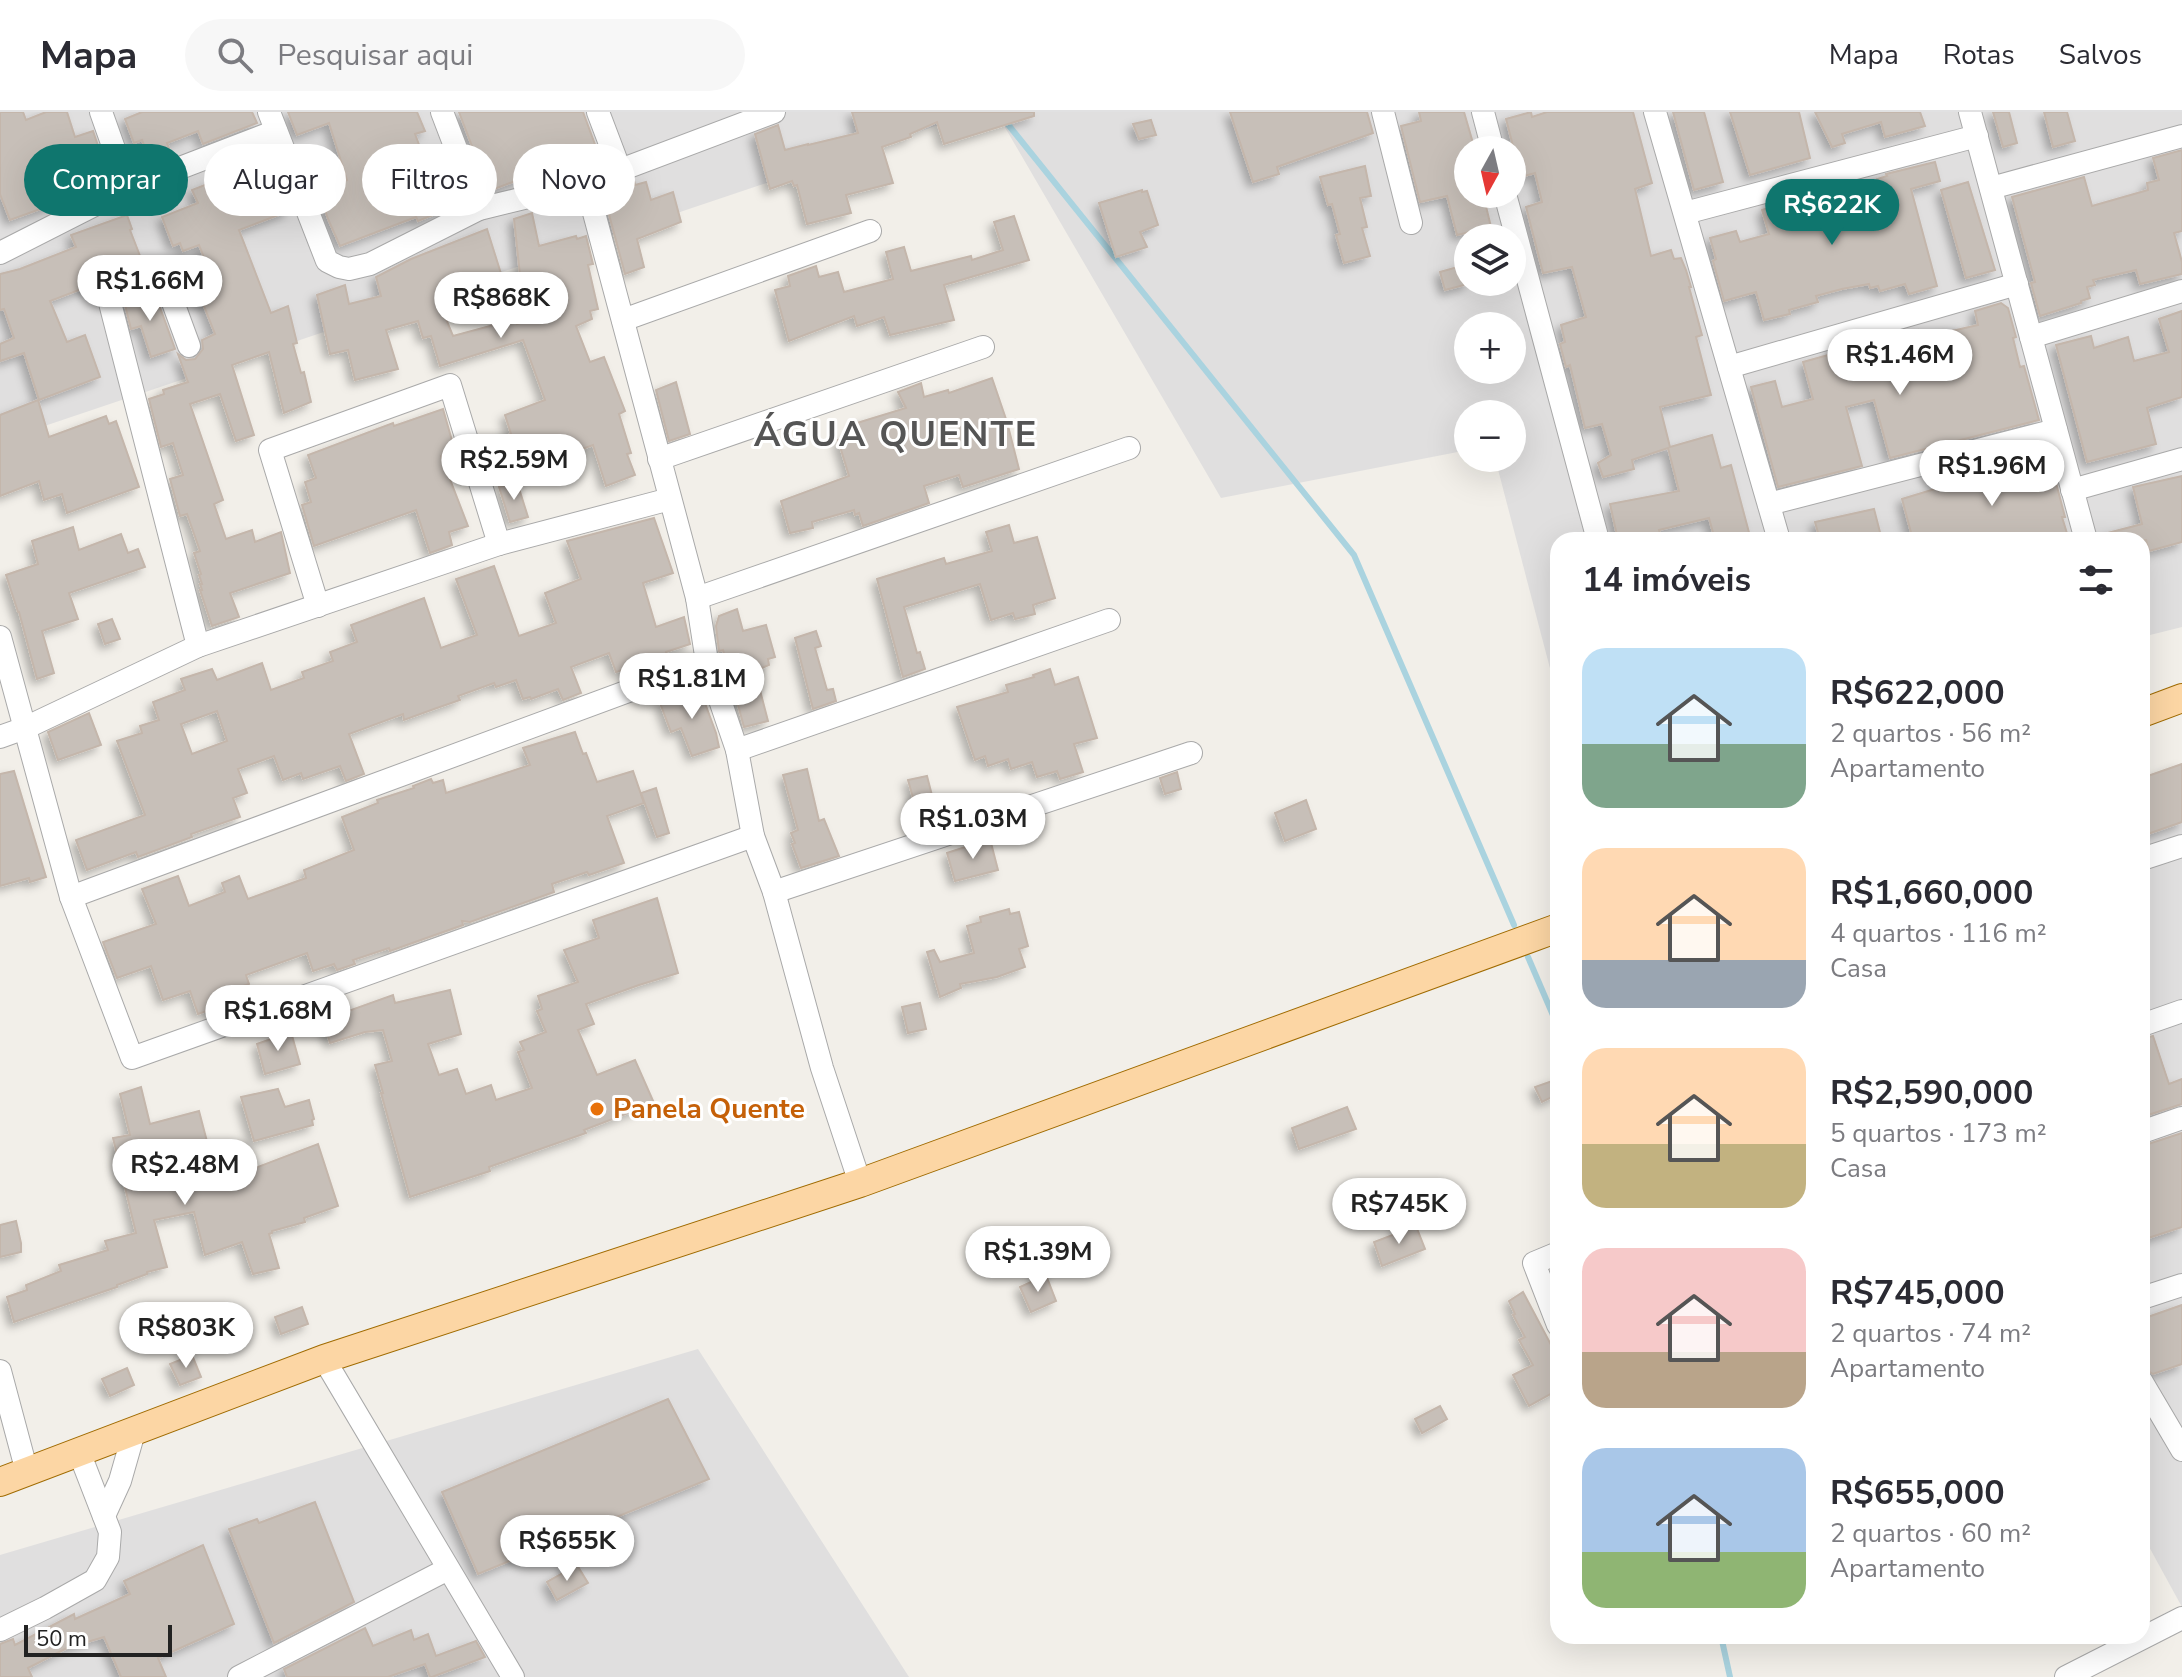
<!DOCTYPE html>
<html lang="pt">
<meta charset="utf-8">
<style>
:root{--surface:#fff;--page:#f7f7f7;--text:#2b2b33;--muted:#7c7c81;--line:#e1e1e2;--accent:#0f766e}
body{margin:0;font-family:"Nunito Sans",sans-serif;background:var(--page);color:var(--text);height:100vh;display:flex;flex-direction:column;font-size:30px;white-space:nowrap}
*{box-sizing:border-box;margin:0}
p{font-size:26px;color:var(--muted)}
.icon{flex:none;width:44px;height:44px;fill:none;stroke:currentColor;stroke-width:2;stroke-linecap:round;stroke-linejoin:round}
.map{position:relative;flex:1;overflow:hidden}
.drawer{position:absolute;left:1550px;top:420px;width:600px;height:1112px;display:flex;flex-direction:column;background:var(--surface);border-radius:24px;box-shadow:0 8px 32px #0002}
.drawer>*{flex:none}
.top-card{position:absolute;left:24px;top:32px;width:760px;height:72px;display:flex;gap:16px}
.needle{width:52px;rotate:188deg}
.controls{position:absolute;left:1454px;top:24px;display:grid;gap:16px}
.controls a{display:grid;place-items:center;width:72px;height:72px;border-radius:50%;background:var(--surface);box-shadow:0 8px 32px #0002;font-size:40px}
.scale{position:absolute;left:24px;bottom:20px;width:148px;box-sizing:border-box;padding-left:8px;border:4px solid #222;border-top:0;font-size:22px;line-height:28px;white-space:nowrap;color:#222;-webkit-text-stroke:6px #fff;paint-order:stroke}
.price{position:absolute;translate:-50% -68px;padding:0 18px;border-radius:28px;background:#fff;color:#222;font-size:26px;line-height:52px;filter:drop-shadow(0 2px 4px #0008)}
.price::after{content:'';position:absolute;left:50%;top:48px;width:24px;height:18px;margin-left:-12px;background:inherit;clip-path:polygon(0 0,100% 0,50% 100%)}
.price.active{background:var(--accent);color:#fff}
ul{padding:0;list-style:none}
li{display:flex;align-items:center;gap:24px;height:200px;padding:0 32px}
li span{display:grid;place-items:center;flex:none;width:224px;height:160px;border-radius:24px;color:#555}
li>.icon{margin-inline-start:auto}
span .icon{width:96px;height:96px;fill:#fffc;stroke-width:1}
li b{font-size:34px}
h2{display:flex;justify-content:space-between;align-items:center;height:96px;padding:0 32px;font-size:34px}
.chip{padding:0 28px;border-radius:36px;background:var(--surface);box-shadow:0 8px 32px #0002;font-size:28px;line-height:72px}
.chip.active{background:var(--accent);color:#fff}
header{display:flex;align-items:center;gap:48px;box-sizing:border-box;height:112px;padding:0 40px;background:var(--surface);border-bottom:2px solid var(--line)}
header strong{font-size:38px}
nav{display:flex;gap:44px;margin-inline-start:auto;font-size:28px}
.search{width:560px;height:72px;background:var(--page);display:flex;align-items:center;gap:20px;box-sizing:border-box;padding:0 28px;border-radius:44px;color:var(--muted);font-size:30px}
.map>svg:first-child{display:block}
.residential{fill:#e0dfdf;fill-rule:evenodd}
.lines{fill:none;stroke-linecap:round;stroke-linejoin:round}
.stream{stroke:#aad3df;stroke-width:6}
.building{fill:#c7bfb8;stroke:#c4b6ab;stroke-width:2;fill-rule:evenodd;filter:url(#shadow)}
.minor-casing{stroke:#a9a9a9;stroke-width:24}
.major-casing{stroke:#a06b00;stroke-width:30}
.minor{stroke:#fff;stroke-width:22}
.major{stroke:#fcd6a4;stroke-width:28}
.food-dot{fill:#e8710a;stroke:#fff;stroke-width:3}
.labels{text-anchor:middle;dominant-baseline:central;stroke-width:6;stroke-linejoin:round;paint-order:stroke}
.food-label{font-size:28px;font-weight:bold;fill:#c56008;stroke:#fff;text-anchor:start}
.district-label{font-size:36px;font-weight:bold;letter-spacing:2px;fill:#555;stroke:#fff}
</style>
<header>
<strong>Mapa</strong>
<div class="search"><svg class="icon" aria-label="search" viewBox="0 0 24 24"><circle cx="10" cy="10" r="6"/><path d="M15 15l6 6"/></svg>Pesquisar aqui</div>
<nav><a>Mapa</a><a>Rotas</a><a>Salvos</a></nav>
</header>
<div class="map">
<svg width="2182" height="1565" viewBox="0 0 2182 1565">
<defs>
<filter id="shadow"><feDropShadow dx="-5" dy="5" stdDeviation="4" flood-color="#0004"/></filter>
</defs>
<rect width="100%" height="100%" fill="#f2efe9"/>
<g class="residential">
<polygon points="0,0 977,0 0,329"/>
<path d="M996,0h1186v515l-40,10v-97h-584v159l-63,-241h17v-44h-44v36l-247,48zM1468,38h44v44h-44zM1468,126h44v44h-44zM1468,214h44v44h-44z"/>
<polygon points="2182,674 2182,1495 2142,1422 2142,686"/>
<polygon points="698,1237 909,1565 0,1565 0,1443"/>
</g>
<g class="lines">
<g class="stream">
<polyline points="998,0 1354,443 1514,813"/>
<polyline points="1528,845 1558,915"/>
<polyline points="1721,1524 1730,1565"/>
</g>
</g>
<g class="building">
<polygon points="0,0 23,0 26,8 46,0 67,0 75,25 93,19 110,69 90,79 10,108 0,82"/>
<polygon points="142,0 252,0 257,11 203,32 198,19 167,31 172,44 152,52 142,28 134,31 125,7"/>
<polygon points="288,0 417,0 425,19 415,22 432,67 441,64 451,91 448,97 418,109 416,105 340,134 328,107 318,78 347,68 329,11 297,23"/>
<polygon points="459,0 583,0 597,38 489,79"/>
<polygon points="852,0 1034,0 1034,4 944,32 937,10 910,22 911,25 882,35 893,71 846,83 851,101 807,112 797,73 794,74 792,69 770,77 755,22 778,13 785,38 808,32 808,33 858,21"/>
<polygon points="1230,0 1367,0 1373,21 1277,55 1279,62 1253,70"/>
<polygon points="1419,0 1464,0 1475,38 1468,38 1468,82 1483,82 1491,115 1457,123 1447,84 1420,90 1401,14 1421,9"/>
<polygon points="1531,0 1532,5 1547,0 1633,0 1652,71 1635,77 1651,144 1671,138 1674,147 1681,146 1686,158 1691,175 1689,175 1702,223 1696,225 1711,283 1660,295 1670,335 1712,323 1721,356 1731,353 1751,428 1715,428 1709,406 1659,418 1662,428 1646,428 1645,422 1618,428 1610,392 1679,379 1668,336 1632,348 1634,357 1603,365 1598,351 1611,343 1602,312 1585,316 1570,253 1566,255 1560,232 1565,230 1561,213 1586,205 1572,155 1543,161 1526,95 1542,90 1535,61 1521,65 1506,7"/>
<polygon points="1673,0 1704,0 1723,70 1694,78"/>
<polygon points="1730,0 1799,0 1810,46 1750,63"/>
<polygon points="1815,0 1920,0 1925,14 1885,25 1881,10 1842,22 1845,31 1832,35"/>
<polygon points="1993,0 2009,0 2017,31 2003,35"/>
<polygon points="2044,0 2067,0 2075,29 2053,35"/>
<polygon points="1151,8 1156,23 1139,27 1133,12"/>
<polygon points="2182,38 2182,119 2174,121 2182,150 2182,162 2140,172 2136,158 2093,168 2095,173 2087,175 2090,186 2081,189 2081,191 2040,204 2031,171 2035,170 2012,85 2084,65 2092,94 2148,78 2147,71 2159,68 2153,46"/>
<polygon points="1935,50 1940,69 1911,77 1937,174 1909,182 1905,172 1880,179 1878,174 1870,176 1869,172 1842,177 1816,184 1818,190 1789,198 1790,202 1764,208 1756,180 1724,189 1713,149 1716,147 1710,126 1736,119 1740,130 1769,122 1762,98 1782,92 1784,101 1822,91 1823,94 1855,85 1854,76 1878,69 1877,67 1887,64 1886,62"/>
<polygon points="1365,54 1371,84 1360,86 1367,115 1362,116 1370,144 1344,151 1336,123 1340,122 1332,92 1328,93 1320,65"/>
<polygon points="238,60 244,76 255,72 261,87 281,79 289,99 239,118 271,201 288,194 297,231 293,232 301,261 304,260 311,290 284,301 269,240 232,253 254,323 236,329 220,282 190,292 223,388 214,392 226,427 252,418 255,430 281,420 290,461 230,481 239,505 212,514 200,478 202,478 200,472 202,472 199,463 201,462 194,441 200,439 187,402 180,404 170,367 183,363 173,331 161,335 149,287 164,282 163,278 188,270 178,242 186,248 195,247 203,237 202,228 215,222 200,184 212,166 199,133 183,139 180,131 173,134 162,105 198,91 192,78"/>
<polygon points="634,68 635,73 646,70 651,88 673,80 681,110 637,127 644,155 625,162 604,84 606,83 605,79"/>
<polygon points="1968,70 1995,158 1966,166 1941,78"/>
<polygon points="1142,78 1142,80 1147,79 1158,113 1140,120 1147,135 1116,145 1099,91"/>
<polygon points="532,101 539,134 576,124 577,127 586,124 593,152 588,153 598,197 590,199 592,207 576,214 590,250 604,245 625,299 619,302 631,341 627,342 635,363 606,374 593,333 509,364 502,346 510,343 503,325 511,322 505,303 545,288 523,228 440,254 431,224 423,226 418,209 386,218 398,257 355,268 348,238 330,242 317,183 345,173 349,192 381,184 376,165 411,147 487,117 503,168 472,176 474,186 441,195 453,224 516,207 517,212 524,210 523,197 538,193 529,161 520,163 514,107"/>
<polygon points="127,103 132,117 130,118 142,149 111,169 110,166 50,189 67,230 85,223 100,265 39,288 24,241 0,249 0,232 14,226 4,197 0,198 0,162 20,157 76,135 71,123"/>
<polygon points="1014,104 1029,148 944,173 954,208 890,223 884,205 857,214 854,204 789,229 775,178 790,174 788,164 816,154 819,165 838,160 844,180 893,167 886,140 904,135 911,159 971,144 972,148 1003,138 994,110"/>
<polygon points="1468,152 1468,172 1445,178 1440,160"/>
<polygon points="153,176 175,237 151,245 141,214 131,217 125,193"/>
<polygon points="2001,191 2008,196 2016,225 2013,226 2020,255 2024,254 2039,308 1890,346 1874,288 1846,295 1862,354 1778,375 1751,275 1775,269 1782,295 1813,287 1803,250 1918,218 1921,226 1978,213 1975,199"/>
<polygon points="2182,199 2182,285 2147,296 2156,332 2087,350 2056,233 2091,224 2094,236 2128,225 2134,249 2169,240 2159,207"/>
<polygon points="992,266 1007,310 1019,357 963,375 959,363 924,374 929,391 863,414 859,401 855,403 854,398 812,410 813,416 790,421 781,389 849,364 838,328 860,321 857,311 906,296 898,280 921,271 924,285 948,278 949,281"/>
<polygon points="676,270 690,322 669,329 656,278"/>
<polygon points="38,288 49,325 106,304 109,312 116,309 139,375 67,401 62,382 44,388 39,369 0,384 0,303"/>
<polygon points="443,297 455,339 441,344 468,414 449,420 452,433 430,441 416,398 314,434 302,393 311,390 305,370 316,366 308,343 393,311 394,314"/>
<polygon points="2050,348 2065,405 2062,405 2069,428 1913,428 1902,387 1958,370 1960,373 1988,366 1986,358 2000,354 2002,358"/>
<polygon points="2182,364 2182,430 2149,439 2146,428 2101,428 2100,423 2142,412 2133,375"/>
<polygon points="517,370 528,405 510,410 499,375"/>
<polygon points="1874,397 1882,428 1846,428 1845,421 1820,428 1815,410"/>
<path d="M654,406l19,55 -30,10 13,44 28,-10 6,27 -24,8 1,4 -51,16 -7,-19 -38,14 10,26 -18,7 -5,-11 -27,10 -1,-2 -7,2 -7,-19 -20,7 -2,-4 -36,13 2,4 -26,9 -30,11 -1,-6 -54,20 15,40 -18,7 -6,-15 -37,13 -2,-6 -18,7 -9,-24 -36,13 9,24 -14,5 7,19 -49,17 1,3 -54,20 -2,-5 -49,18 -11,-30 69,-25 -28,-74 25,-8 -2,-7 19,-6 -6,-18 32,-12 -4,-11 31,-10 5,11 45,-17 9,27 33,-12 -2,-6 31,-11 -3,-9 27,-10 -6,-17 73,-27 17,50 36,-13 -21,-56 38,-13 25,70 37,-13 -11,-30 36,-14 -14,-38zM217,599l10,30 -35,13 -11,-30z"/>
<polygon points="1009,413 1014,431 1037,425 1055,486 1033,493 1035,502 1015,507 1013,501 991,508 980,472 904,495 917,541 920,540 925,557 903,565 877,467 944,446 946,452 992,439 986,420"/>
<polygon points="73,415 79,438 121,422 128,441 138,437 145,455 69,481 78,507 42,519 54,561 37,567 19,500 18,500 6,463 38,452 32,429"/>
<polygon points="737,497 743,519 766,513 775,545 768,547 769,553 755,559 768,609 744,615 723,538 719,539 716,514 719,504"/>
<polygon points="112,507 120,527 105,532 98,512"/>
<polygon points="816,519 821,534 815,536 827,578 833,577 836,589 813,597 795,526"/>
<polygon points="1050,557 1055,573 1078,565 1097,626 1074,632 1083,660 1060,667 1057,659 1037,665 1032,650 1011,657 1008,647 988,654 985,644 975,648 957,595 1008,580 1006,573 1034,565 1033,563"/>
<polygon points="699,575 716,621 719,635 692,644 681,616 671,620 660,591"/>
<polygon points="89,601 101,633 58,648 48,620"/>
<polygon points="575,620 583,642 586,641 597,670 633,659 644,691 607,704 624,751 589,763 587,760 552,772 554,780 470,810 462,809 463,813 390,839 389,836 353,848 355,852 337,858 334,852 313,859 307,841 246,863 249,872 218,883 221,894 198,902 190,879 163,888 151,854 117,866 103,830 156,812 142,777 178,764 189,794 225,780 222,771 239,764 248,787 306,766 304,758 354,738 342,705 378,691 377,688 414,676 413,674 431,667 433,671 443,668 446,681 530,653 523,636"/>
<polygon points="2182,652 2182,710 2142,724 2142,666"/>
<polygon points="807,657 819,709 824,707 839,744 801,756 792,732 795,731 791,721 798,718 783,663"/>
<polygon points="14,659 46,765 30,770 29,766 0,774 0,662"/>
<polygon points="1177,660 1181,677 1165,682 1160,666"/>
<polygon points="927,664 935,695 917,700 908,668"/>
<polygon points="656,676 669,721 657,725 641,681"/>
<polygon points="1306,688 1316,717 1285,729 1275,701"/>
<polygon points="990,727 998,758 955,769 947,741"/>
<polygon points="657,786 678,861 639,873 586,892 594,912 578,918 597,963 635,948 654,991 584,1018 586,1021 489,1055 490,1059 410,1085 381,981 383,981 375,953 392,949 383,918 365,920 330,931 323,908 393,883 395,891 450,878 461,922 428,932 439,963 457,957 466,982 491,973 496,988 532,976 518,940 524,938 520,930 546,920 537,899 542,897 538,884 578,870 564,838 599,826 593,808"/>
<polygon points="1009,797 1010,802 1019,800 1028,834 1019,837 1025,855 997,865 960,872 961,876 940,885 927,840 934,838 940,850 974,841 967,814 981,810 980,805"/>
<polygon points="920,891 926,917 908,921 902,895"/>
<polygon points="291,920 300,952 265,962 257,932"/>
<polygon points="2153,924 2169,972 2182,967 2182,992 2142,1005 2142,927"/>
<polygon points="1558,967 1558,982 1542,990 1535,975"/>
<polygon points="141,975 150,1012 199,999 210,1041 191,1046 203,1076 318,1032 338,1094 304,1106 305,1110 272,1119 272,1121 269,1122 279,1156 253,1162 242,1130 205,1143 194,1100 154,1108 167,1155 147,1160 147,1162 117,1173 117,1175 14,1210 7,1185 27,1178 26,1173 61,1159 59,1153 108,1138 105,1129 136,1121 113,1026 130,1023 120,982"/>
<polygon points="278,977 285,995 309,988 314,1007 312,1008 313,1013 254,1029 241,985"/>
<polygon points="1347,995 1356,1017 1299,1037 1292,1016"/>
<polygon points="2182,1021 2182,1115 2142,1128 2142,1034"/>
<polygon points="16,1109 21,1131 21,1140 0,1145 0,1113"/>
<polygon points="1416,1114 1425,1137 1382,1154 1374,1130"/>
<polygon points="1046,1163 1056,1189 1031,1200 1020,1175"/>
<polygon points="1523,1180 1558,1246 1558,1278 1529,1294 1513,1263 1533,1253 1519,1228 1525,1225 1513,1203 1515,1202 1509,1189"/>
<polygon points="2182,1193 2182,1252 2153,1262 2145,1257 2142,1251 2142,1207"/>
<polygon points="302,1195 308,1212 281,1222 275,1205"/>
<polygon points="192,1243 201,1265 180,1273 170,1252"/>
<polygon points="127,1256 134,1273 110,1284 102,1267"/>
<polygon points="668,1287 709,1367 478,1462 442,1380"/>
<polygon points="1440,1294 1447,1307 1422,1321 1415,1307"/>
<polygon points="315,1390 354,1490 274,1531 229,1417 257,1407 259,1411"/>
<polygon points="203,1433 234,1512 158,1546 166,1565 121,1565 104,1525 67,1536 28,1556 32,1565 0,1565 0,1532 13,1527 15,1533 74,1502 75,1507 130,1482 124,1469"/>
<polygon points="577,1453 588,1471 557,1488 547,1470"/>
<polygon points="365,1516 373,1534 411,1518 414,1528 428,1522 436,1544 476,1529 485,1545 432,1565 430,1565 425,1552 388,1565 287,1565 284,1557"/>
</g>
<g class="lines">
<defs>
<g id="minor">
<polyline points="101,0 128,76"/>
<polyline points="269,0 327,149 339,155 349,157 370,152 479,97 586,71 774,0"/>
<polyline points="442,0 479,97"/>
<polyline points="598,0 620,58"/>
<polyline points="1383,0 1411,111"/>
<polyline points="1483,0 1493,38"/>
<polyline points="1655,0 1779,428"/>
<polyline points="1970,0 2086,428"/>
<polyline points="586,71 697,486 707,550 737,638 753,724 774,780 822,956 860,1071"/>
<polyline points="1991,76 2182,24"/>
<polyline points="1505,82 1598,428"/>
<polyline points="1685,101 1977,24"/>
<polyline points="0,141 128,76 276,19"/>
<polyline points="623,208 870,119"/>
<polyline points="2031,225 2182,179"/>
<polyline points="189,234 160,155 109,187 198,534"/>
<polyline points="1729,255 2017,172"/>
<polyline points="659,347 983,235"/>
<polyline points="2072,378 2182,347"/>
<polyline points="1769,392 2056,318"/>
<polyline points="697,486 1129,336"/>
<polyline points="318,494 270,338 450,273 499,432"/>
<polyline points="0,525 71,785 132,946 753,724"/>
<polyline points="0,625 25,616 198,534 499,432 670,387"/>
<polyline points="737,638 1109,508"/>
<polyline points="2142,747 2182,734"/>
<polyline points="774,780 1191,641"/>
<polyline points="71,785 707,550"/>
<polyline points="2142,913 2182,899"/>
<polyline points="2142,1020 2182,1006"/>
<polyline points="1558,1141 1534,1151 1558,1213"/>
<polyline points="2142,1186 2182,1173"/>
<polyline points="324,1247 513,1565"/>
<polyline points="0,1259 27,1360"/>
<polyline points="2142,1270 2182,1338"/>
<polyline points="104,1404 120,1369 134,1320"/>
<polyline points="0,1518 45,1496 95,1468 108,1445 110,1420 79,1340"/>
<polyline points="239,1565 448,1457"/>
<polyline points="2066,1565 2182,1506"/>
</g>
<g id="major">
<polyline points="2142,601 2182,586"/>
<polyline points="0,1370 324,1247 860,1071 1558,816"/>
</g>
</defs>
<use href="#minor" class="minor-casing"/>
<use href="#major" class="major-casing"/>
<use href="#minor" class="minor"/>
<use href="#major" class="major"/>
</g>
<circle class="food-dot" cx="597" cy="997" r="8"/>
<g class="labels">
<g class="food-label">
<text x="613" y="997">Panela Quente</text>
</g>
<g class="district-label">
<text x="896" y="322">ÁGUA QUENTE</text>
</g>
</g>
</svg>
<div class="controls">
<a><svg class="needle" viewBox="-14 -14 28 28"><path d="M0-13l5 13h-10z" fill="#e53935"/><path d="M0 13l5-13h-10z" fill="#7c7c81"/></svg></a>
<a><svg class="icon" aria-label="layers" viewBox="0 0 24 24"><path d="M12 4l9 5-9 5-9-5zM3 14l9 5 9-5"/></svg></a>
<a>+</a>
<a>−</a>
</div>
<div class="scale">50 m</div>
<b class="price active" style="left:1832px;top:135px">R$622K</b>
<b class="price" style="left:150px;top:211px">R$1.66M</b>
<b class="price" style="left:501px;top:228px">R$868K</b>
<b class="price" style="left:1900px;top:285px">R$1.46M</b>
<b class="price" style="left:514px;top:390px">R$2.59M</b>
<b class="price" style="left:1992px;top:396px">R$1.96M</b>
<b class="price" style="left:692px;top:609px">R$1.81M</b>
<b class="price" style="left:973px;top:749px">R$1.03M</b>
<b class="price" style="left:278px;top:941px">R$1.68M</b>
<b class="price" style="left:185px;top:1095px">R$2.48M</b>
<b class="price" style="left:1399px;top:1134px">R$745K</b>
<b class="price" style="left:1038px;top:1182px">R$1.39M</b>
<b class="price" style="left:186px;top:1258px">R$803K</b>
<b class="price" style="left:567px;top:1471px">R$655K</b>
<div class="top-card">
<a class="chip active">Comprar</a>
<a class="chip">Alugar</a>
<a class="chip">Filtros</a>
<a class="chip">Novo</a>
</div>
<section class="drawer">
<h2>14 imóveis<svg class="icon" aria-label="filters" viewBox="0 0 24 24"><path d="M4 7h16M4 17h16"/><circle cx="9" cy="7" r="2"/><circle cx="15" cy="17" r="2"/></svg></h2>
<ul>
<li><span style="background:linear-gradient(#bfe0f5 60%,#7fa58c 0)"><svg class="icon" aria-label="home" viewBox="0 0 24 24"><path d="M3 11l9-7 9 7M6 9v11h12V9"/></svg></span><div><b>R$622,000</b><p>2 quartos · 56 m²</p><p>Apartamento</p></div></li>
<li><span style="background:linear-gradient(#ffd9b3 70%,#9aa5b1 0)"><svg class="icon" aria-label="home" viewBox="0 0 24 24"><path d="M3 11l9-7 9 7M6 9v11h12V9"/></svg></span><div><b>R$1,660,000</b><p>4 quartos · 116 m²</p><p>Casa</p></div></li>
<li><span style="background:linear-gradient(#ffd9b3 60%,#c2b280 0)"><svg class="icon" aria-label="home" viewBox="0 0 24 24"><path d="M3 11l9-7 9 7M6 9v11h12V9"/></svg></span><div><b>R$2,590,000</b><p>5 quartos · 173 m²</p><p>Casa</p></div></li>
<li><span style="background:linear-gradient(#f6c9c9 65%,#b9a48a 0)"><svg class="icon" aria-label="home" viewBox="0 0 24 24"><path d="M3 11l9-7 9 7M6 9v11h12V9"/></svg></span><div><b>R$745,000</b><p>2 quartos · 74 m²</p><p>Apartamento</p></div></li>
<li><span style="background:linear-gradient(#a9c7e8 65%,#8fb573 0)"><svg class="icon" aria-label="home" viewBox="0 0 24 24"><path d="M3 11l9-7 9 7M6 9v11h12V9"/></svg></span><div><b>R$655,000</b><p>2 quartos · 60 m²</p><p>Apartamento</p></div></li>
</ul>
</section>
</div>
